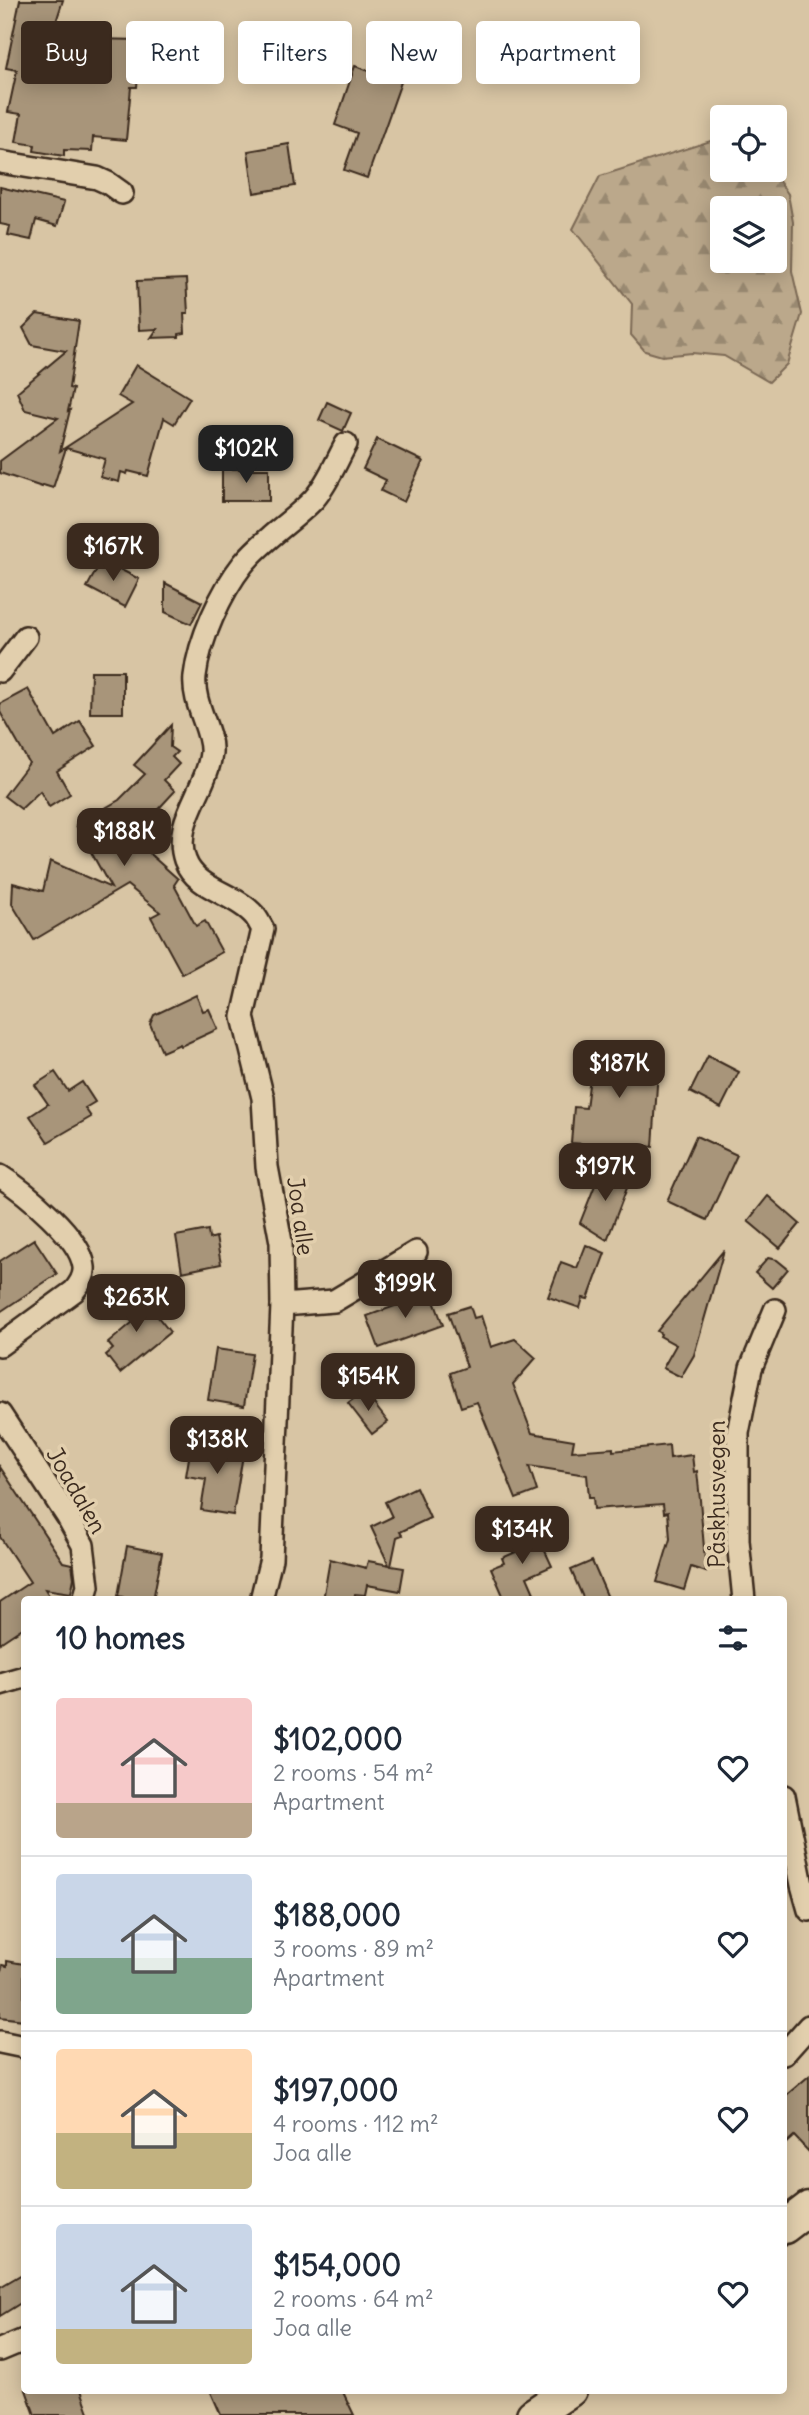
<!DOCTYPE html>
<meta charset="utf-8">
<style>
:root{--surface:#fff;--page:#f2f2f3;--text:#1f2937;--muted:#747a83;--line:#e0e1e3;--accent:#3b2a1e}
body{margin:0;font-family:Delius,sans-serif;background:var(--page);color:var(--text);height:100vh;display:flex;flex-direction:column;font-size:26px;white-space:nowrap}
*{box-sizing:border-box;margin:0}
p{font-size:23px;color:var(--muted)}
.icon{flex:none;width:38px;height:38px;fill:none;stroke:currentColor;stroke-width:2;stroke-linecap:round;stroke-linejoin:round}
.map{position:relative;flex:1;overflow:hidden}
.side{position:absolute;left:21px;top:1596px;width:766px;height:798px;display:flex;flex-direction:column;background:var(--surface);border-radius:7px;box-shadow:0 4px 18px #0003}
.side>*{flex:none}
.guide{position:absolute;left:21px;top:21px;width:768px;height:63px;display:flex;gap:14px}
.fabs{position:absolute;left:710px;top:105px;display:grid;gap:14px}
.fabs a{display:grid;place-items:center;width:77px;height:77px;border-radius:7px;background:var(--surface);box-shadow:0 4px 18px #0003;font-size:35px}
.price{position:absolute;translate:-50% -60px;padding:0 16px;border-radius:14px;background:var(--accent);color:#fff;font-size:23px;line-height:46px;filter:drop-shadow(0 2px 4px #0008)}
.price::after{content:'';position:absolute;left:50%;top:42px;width:21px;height:16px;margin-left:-10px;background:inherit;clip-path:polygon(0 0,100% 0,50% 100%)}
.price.active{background:#222;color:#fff}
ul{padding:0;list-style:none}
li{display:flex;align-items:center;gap:21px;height:175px;padding:0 35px}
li+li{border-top:2px solid var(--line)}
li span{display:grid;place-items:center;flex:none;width:196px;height:140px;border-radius:7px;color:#555}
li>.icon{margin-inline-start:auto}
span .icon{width:84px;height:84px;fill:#fffc;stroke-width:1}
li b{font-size:30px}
h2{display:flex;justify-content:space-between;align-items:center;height:84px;padding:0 35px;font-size:30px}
.chip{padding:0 24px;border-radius:7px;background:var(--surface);box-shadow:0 4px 18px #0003;font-size:24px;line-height:63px}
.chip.active{background:var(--accent);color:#fff}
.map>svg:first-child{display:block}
.forest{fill:url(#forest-firs);stroke:#7b6954;stroke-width:2;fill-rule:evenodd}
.building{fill:#a8957a;stroke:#3b2a1e;stroke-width:2}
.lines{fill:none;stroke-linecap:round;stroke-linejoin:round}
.minor-casing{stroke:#3b2a1e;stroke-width:26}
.primary-casing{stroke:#3b2a1e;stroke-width:37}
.minor{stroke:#e2cfad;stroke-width:21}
.primary{stroke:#e2cfad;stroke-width:32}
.labels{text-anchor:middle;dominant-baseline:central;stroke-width:7;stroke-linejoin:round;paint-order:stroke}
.street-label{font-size:23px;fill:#3b2a1e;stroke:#e2cfad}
</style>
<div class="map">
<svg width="809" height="2415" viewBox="0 0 809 2415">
<defs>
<pattern id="forest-firs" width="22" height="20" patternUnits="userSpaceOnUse" patternTransform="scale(1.75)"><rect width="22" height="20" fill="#bba88b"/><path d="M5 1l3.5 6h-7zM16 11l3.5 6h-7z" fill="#998971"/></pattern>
</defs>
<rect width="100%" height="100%" fill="#d8c5a4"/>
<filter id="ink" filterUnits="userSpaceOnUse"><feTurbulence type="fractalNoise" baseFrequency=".0143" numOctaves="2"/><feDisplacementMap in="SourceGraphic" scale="14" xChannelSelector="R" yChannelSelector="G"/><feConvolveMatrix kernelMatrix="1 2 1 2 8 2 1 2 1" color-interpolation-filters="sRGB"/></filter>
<g filter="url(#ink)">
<path class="forest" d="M723,137v33h48l17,24 5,28 -1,49 10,43 -15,50 -18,18 -45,-26 -32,-3 -30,3 -17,-5 -14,-16 1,-31 -59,-75 27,-53zM723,208h52v53h-52z"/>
<g class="building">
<polygon points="20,0 63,0 55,25 51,24 38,62 52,66 50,75 91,78 94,39 141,40 137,87 131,87 126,140 93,137 92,151 64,150 64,156 34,151 35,145 16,142 21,114 8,112 17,70 6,68"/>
<polygon points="355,66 401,82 367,178 344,170 357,133 335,125"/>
<polygon points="289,144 295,186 254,193 248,151"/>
<polygon points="0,187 64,202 57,226 36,220 31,240 8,235 10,226 0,224"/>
<polygon points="186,279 188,313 184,313 185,333 179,334 179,337 151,338 157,329 139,330 137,281"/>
<polygon points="37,314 79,321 69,388 73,389 68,411 70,410 60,451 132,404 118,396 136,365 190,398 174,424 164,418 148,476 128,471 127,474 121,472 119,482 100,477 105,459 66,448 53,488 43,485 42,487 0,473 0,461 58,418 25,410 17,392 66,351 32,345 23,328"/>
<polygon points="327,402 351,413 343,431 319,420"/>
<polygon points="377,439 423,461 404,502 381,491 386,480 363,469"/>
<rect x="222" y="469" width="47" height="32"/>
<polygon points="102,560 139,579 125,607 87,587"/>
<polygon points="165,583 202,602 191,624 165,612"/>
<polygon points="91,671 123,671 123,713 90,713"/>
<polygon points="28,689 55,737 80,721 96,746 57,771 70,794 49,807 40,791 21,809 4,796 29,763 0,712 0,704"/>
<polygon points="171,725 170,747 177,752 172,757 179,764 164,780 175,791 150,818 154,825 137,833 151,855 178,879 174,885 196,926 205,921 222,952 182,974 151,917 160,912 127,885 34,940 12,904 13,883 43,891 50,861 111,888 76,825 119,800 145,774 134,765"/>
<polygon points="196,995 203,1011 209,1009 218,1029 181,1046 180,1044 162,1052 150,1024 154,1015"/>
<polygon points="594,1046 659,1054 653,1147 637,1145 637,1148 571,1143 574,1107 586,1108"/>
<polygon points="708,1056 739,1072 721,1108 690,1092"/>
<polygon points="55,1072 68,1091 82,1082 95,1102 85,1108 91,1117 48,1142 30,1116 48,1104 35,1085"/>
<polygon points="696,1136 737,1155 707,1220 667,1201"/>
<polygon points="601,1170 630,1180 607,1240 580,1223"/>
<polygon points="768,1196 800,1224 780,1248 748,1221"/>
<polygon points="208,1230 209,1239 216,1237 221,1264 182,1272 176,1236"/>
<polygon points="34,1239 57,1274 0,1312 0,1261"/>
<polygon points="586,1245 605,1253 588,1299 583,1298 580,1308 548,1297 561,1262 577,1268"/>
<polygon points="724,1250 694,1355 681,1377 663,1368 676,1345 660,1336 661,1334 657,1331"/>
<polygon points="768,1258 777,1260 788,1269 772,1288 755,1273"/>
<polygon points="431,1293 443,1325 379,1348 367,1316"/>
<polygon points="132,1294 155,1309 154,1312 170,1332 120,1373 106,1355 113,1349 108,1343 133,1322 120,1314"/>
<polygon points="470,1306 474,1318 481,1316 491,1347 515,1339 536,1358 513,1384 532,1433 574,1440 572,1451 613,1448 613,1451 669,1445 670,1458 692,1455 694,1472 697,1471 700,1500 706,1572 691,1567 684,1590 657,1582 670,1539 668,1512 664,1513 663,1504 594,1509 593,1497 589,1497 587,1475 529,1466 537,1491 516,1499 477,1402 461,1407 450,1373 467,1367 448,1313"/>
<polygon points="216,1349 252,1354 244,1406 208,1400"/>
<polygon points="364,1391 388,1422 372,1434 348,1403"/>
<polygon points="212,1444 244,1449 233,1515 201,1510 206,1479 186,1476 191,1446 211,1450"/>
<polygon points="0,1467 63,1562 72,1564 74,1578 71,1593 45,1589 52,1600 24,1600 24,1627 0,1643 0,1602 30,1582 0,1537"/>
<polygon points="416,1487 430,1518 400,1532 402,1535 397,1537 391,1566 404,1568 400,1591 367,1585 365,1595 355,1594 354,1600 323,1600 330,1559 366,1568 368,1561 389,1565 371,1527 392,1517 385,1502"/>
<polygon points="533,1525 552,1566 527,1577 534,1593 518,1600 505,1600 491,1568 504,1563 502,1558 523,1549 516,1533"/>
<polygon points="127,1546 162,1553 153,1600 123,1600 123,1597 118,1596"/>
<polygon points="592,1561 609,1600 584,1600 571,1570"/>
<polygon points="7,1961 24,1964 24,2020 0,2017 0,1979 2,1965 7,1966"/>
<polygon points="809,2076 809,2152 794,2136 784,2145 784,2097"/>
<polygon points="24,2273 24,2301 0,2316 0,2287"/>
<polygon points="26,2390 81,2390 90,2415 35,2415"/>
<polygon points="210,2390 342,2390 354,2415 221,2415"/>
</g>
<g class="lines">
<defs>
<g id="minor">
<polyline points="0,162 97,178 108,183 122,193"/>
<polyline points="0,671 26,637"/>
<path d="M0,1176c24,15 81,61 84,91 1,9 -4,17 -10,24l-74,54"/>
<polyline points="282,1305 334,1301 416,1252"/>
<polyline points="0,1414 67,1516 83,1545 88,1586 84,1600"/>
<path d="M261,1600l10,-41 11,-254 -1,-63 -14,-75 -4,-69 -20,-81 20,-88c-3,-4 -5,-10 -9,-14 -19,-22 -58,-25 -69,-55 -13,-38 22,-70 26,-107 2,-23 -19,-48 -16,-77 4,-36 26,-84 48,-112 20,-25 49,-42 71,-65 14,-16 22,-37 32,-55"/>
<polyline points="744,1600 738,1540 738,1433 751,1368 775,1310"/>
<polyline points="0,1684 24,1677"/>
<polyline points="784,1796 802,1885 809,1910"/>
<polyline points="0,2042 24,2047"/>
<polyline points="784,2054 809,2026"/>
<polyline points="0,2350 24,2340"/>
</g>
<g id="primary">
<polyline points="784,2227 809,2208"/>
<polyline points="533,2415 570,2390"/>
</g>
</defs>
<use href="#minor" class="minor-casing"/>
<use href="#primary" class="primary-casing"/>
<use href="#minor" class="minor"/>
<use href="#primary" class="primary"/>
</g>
</g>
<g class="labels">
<g class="street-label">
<text transform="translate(301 1216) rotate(82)">Joa alle</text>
<text transform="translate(77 1490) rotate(60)">Joadalen</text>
<text transform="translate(716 1494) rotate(-90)">Påskhusvegen</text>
</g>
</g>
</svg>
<div class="fabs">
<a><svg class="icon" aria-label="locate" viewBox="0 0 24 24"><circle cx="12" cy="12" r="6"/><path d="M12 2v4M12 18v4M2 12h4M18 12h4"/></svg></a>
<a><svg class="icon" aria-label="layers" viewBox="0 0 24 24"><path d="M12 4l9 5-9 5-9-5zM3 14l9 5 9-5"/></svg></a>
</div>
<b class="price active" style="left:246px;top:485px">$102K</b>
<b class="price" style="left:113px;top:583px">$167K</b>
<b class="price" style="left:124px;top:868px">$188K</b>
<b class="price" style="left:619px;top:1100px">$187K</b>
<b class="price" style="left:605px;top:1203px">$197K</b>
<b class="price" style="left:405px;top:1320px">$199K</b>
<b class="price" style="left:136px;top:1334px">$263K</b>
<b class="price" style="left:368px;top:1413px">$154K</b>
<b class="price" style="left:217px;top:1476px">$138K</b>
<b class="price" style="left:522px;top:1566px">$134K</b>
<div class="guide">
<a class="chip active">Buy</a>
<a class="chip">Rent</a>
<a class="chip">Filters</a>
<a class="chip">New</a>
<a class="chip">Apartment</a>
</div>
<section class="side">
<h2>10 homes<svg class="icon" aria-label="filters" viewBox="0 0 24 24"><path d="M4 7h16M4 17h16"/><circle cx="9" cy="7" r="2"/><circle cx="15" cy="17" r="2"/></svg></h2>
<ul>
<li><span style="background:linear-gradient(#f6c9c9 75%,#b9a48a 0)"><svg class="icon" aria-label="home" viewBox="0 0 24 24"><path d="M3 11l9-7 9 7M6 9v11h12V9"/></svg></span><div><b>$102,000</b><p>2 rooms · 54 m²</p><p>Apartment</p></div><svg class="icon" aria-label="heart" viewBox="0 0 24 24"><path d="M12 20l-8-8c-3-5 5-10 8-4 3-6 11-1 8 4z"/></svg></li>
<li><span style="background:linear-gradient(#c9d6e8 60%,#7fa58c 0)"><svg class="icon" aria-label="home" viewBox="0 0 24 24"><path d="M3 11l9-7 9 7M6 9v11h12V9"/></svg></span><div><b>$188,000</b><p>3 rooms · 89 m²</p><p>Apartment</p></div><svg class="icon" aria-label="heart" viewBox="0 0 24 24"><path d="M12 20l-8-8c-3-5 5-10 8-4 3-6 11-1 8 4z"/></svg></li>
<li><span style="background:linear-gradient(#ffd9b3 60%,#c2b280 0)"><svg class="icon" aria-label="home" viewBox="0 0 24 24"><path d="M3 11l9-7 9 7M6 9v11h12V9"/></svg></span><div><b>$197,000</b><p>4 rooms · 112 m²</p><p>Joa alle</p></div><svg class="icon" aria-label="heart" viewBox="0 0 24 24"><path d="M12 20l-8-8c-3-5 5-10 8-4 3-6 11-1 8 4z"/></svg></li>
<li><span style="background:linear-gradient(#c9d6e8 75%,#c2b280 0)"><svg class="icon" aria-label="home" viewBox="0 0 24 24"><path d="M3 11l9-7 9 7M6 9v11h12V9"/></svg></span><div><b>$154,000</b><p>2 rooms · 64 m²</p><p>Joa alle</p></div><svg class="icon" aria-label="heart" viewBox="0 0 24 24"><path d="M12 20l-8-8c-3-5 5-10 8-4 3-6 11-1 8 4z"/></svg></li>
</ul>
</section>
</div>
